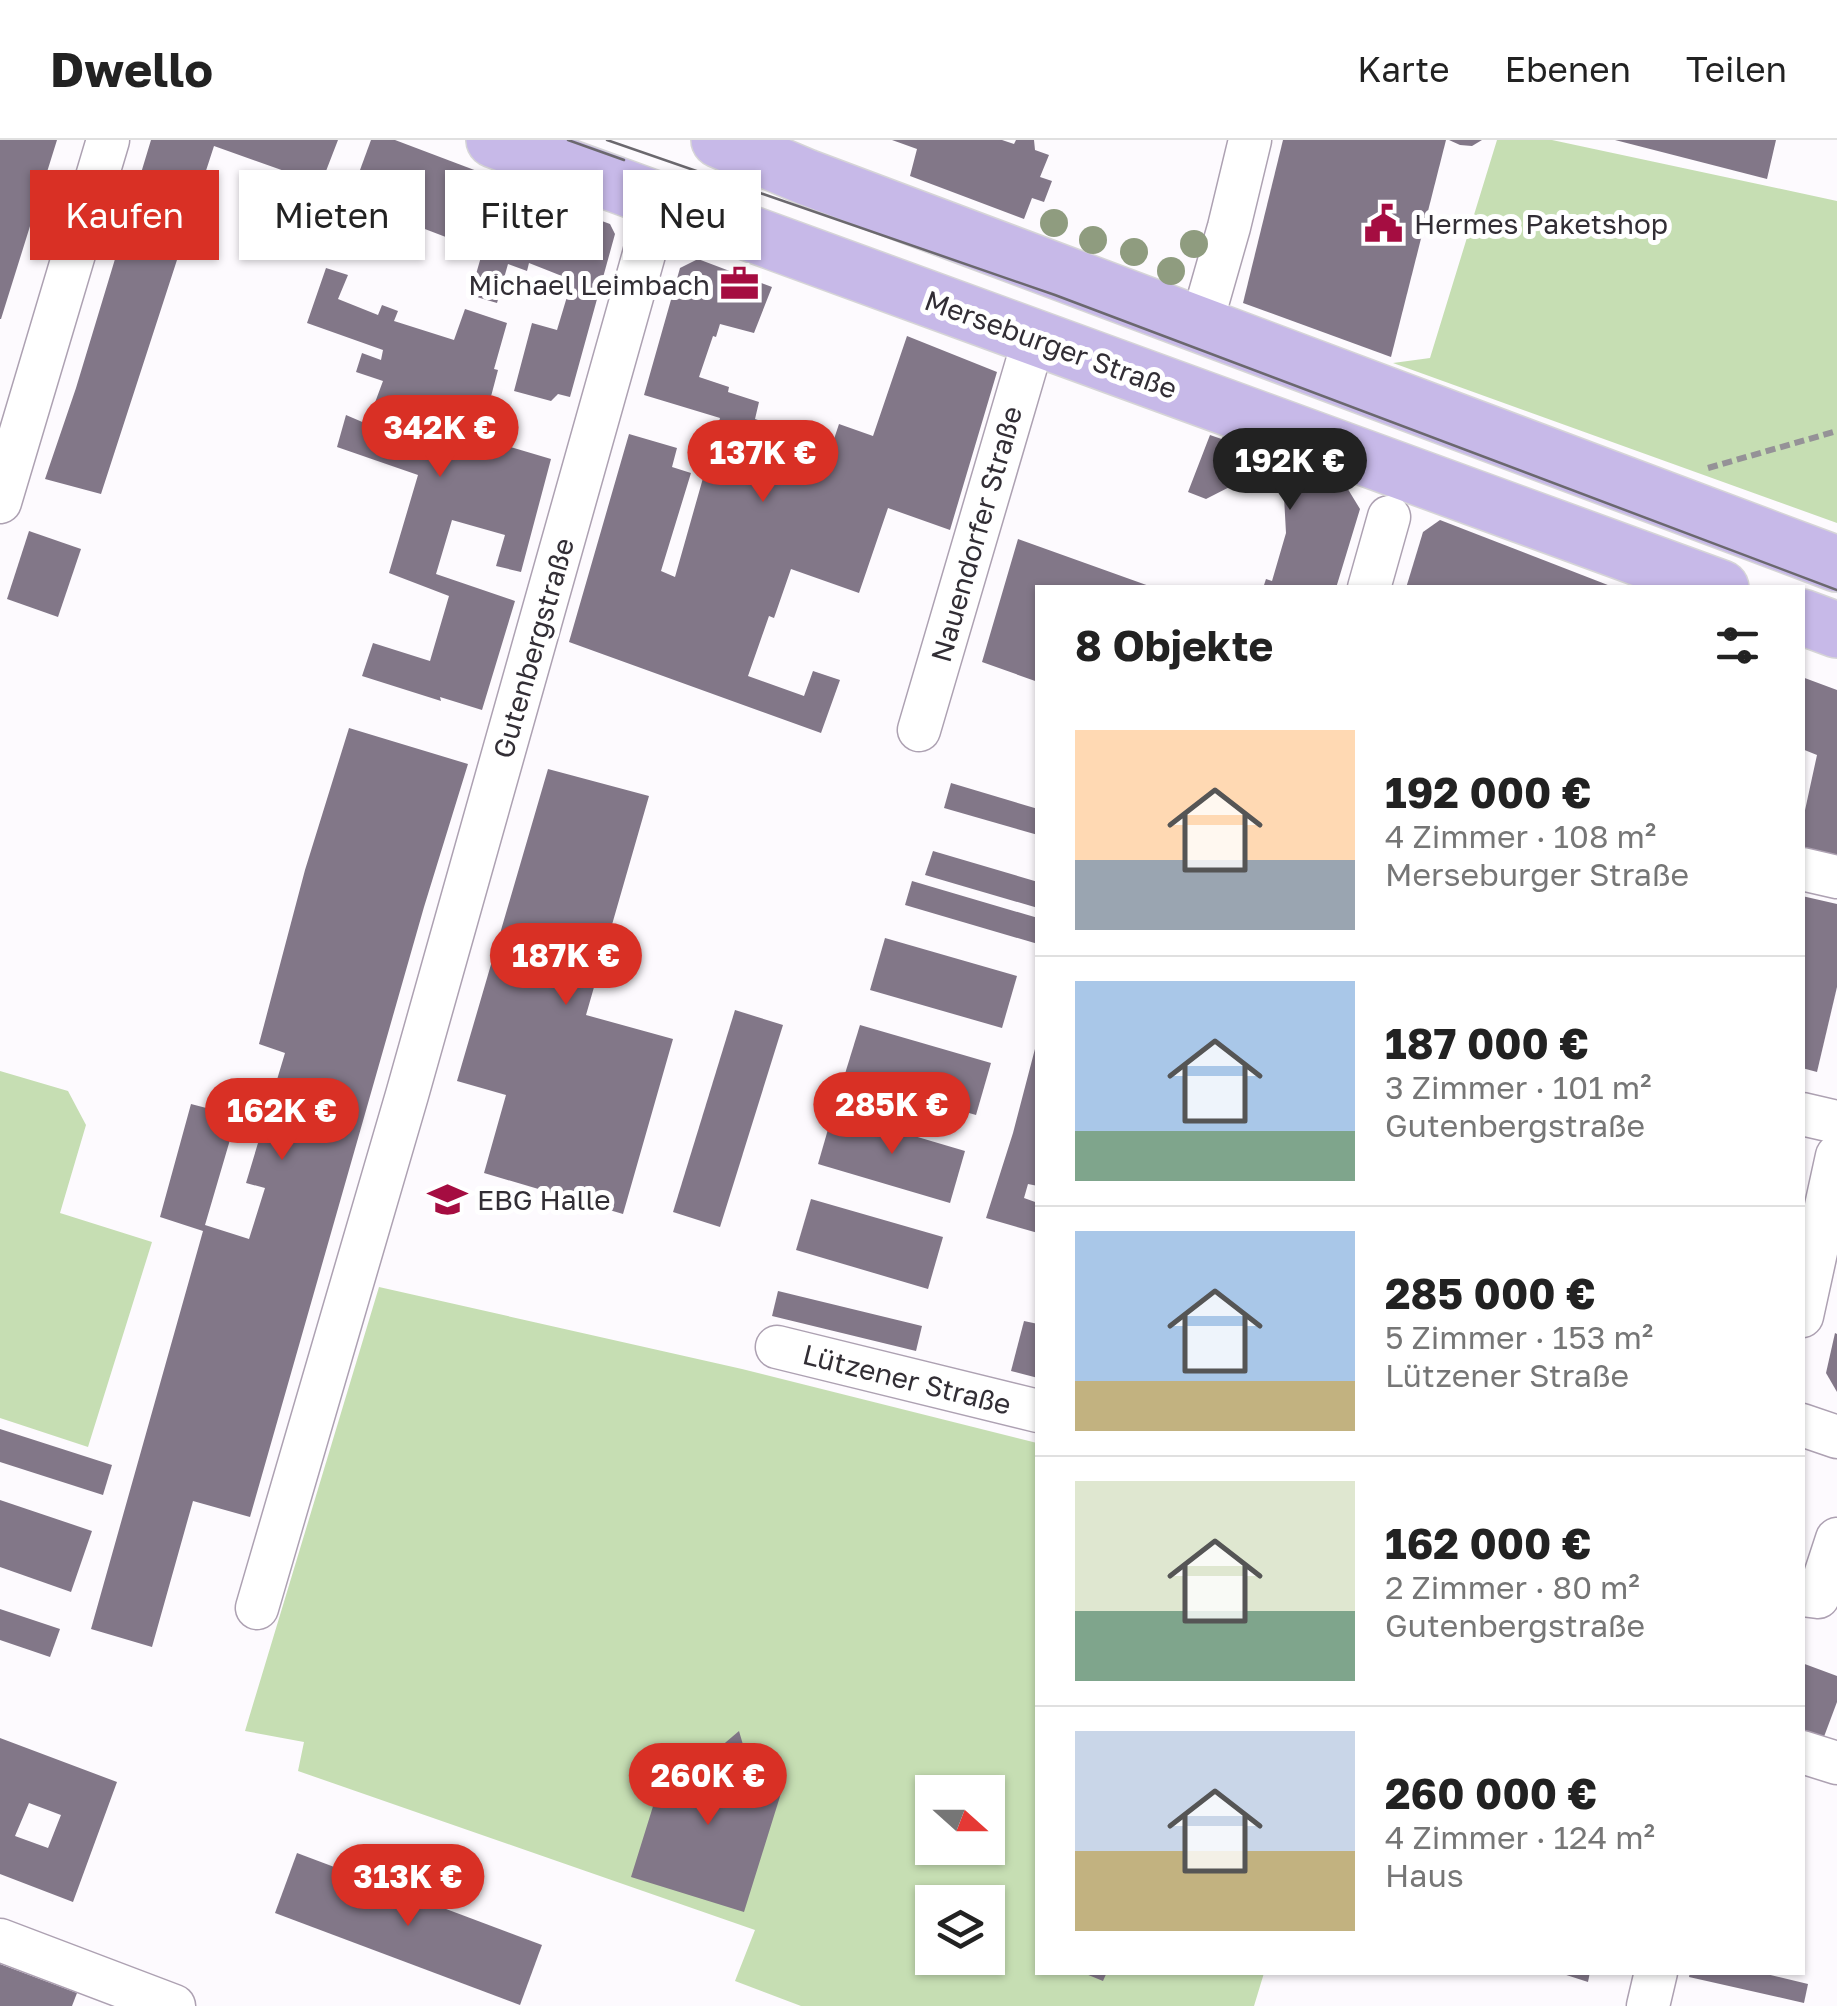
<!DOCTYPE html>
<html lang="de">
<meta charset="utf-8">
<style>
:root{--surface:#fff;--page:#f2f2f2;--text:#222;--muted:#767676;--line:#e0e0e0;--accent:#d93025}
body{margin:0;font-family:"Golos Text",sans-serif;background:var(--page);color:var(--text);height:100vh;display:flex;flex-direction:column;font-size:38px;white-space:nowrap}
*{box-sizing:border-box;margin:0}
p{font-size:32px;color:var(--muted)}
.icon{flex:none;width:55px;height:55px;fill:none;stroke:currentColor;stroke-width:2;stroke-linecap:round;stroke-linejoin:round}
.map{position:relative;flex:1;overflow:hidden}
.drawer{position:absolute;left:1035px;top:445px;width:770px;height:1390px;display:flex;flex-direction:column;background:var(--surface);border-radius:0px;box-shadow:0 2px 8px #0004}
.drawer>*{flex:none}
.banner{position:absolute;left:30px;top:30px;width:855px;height:90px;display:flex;gap:20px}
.needle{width:65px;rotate:111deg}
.buttons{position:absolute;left:915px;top:1635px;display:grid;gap:20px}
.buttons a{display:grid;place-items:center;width:90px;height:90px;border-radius:0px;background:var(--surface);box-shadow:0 2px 8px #0004;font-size:50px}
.price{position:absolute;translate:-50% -85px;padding:0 22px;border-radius:35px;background:var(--accent);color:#fff;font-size:32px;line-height:65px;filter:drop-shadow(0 2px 5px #0008)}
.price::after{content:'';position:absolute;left:50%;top:60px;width:30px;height:22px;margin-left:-15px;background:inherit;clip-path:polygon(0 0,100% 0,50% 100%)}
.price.selected{background:#222;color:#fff}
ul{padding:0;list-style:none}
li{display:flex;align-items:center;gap:30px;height:250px;padding:0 40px}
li+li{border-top:2px solid var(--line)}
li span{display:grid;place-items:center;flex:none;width:280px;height:200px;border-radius:0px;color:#555}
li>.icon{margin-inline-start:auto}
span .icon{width:120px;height:120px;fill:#fffc;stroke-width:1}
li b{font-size:42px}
h2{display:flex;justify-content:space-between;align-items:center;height:120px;padding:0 40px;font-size:42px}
.chip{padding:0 35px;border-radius:0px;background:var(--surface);box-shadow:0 2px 8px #0004;font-size:35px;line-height:90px}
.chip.selected{background:var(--accent);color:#fff}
header{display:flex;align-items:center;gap:60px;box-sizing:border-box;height:140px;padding:0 50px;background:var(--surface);border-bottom:2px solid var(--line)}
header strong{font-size:48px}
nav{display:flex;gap:55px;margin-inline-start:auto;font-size:35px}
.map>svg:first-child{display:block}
.green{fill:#c6deb3;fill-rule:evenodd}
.building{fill:#827788;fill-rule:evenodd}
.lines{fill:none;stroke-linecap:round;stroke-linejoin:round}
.minor-casing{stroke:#ada1b2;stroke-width:45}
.major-casing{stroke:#d6d5d7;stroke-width:58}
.path{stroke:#959297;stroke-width:6;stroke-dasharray:10 5;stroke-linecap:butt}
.minor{stroke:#fff;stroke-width:42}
.major{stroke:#c7b9e8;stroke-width:55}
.tram{stroke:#6b686e;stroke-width:2.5}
.tree{fill:#8f9c7f}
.labels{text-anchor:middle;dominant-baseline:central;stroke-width:10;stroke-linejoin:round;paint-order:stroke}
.poi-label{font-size:28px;fill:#322e35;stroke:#fff;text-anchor:start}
.street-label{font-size:28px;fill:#322e35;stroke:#fff}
</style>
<header>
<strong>Dwello</strong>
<nav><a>Karte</a><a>Ebenen</a><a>Teilen</a></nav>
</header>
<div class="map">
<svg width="1837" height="1866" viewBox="0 0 1837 1866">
<rect width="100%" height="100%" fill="#fdfafe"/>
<g class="green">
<polygon points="1497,0 1552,0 1837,61 1837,383 1393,223 1430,218"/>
<polygon points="0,931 68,951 86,985 60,1073 152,1102 88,1307 0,1278"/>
<path d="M379,1147l363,82 295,74 1,529 226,1 -10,33h-453l-66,-25 20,-51 -457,-159 6,-29 -59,-11zM932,1652h56v56h-56zM932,1762h56v56h-56z"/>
</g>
<g class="building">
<polygon points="0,0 57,0 1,179 0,179"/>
<polygon points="151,0 338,0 321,44 214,6 101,354 45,339 76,248"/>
<polygon points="371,0 395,0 477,31 451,99 349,60"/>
<polygon points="892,0 1002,0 1014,4 1016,0 1034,0 1035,10 1049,15 1040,37 1052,41 1044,62 1032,58 1024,79 910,36 917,9"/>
<polygon points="1283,0 1446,0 1391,217 1243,163"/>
<polygon points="1449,0 1482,0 1472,6 1460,5"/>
<polygon points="1615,0 1776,0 1767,39"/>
<polygon points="502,44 610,84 615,94 570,257 558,254 551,261 514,251 532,183 557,190 572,140 529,123 527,131 508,124 497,163 470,155"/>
<polygon points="698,119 772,147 754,193 720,184 716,197 713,196 699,237 729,247 728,252 759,262 755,279 832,305 839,284 873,296 907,196 997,232 950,390 888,368 859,453 791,429 774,478 769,476 748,536 804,556 813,531 840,540 821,593 569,502 629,294 677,308 672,327 691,333 661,431 675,437 720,278 644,255 680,128"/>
<polygon points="326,128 348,135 338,159 378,175 382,165 398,171 394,181 454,200 465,169 507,183 494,229 498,230 480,298 551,319 521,432 496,426 505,395 452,380 436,434 515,461 482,570 440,557 441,561 362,536 373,503 430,521 449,456 389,433 418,335 337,307 346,275 367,284 383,241 356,232 362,213 381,220 383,210 307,183"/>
<polygon points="1210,295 1282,320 1346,346 1360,369 1336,448 1263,448 1266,439 1272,441 1286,393 1282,320 1206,359 1188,352"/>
<polygon points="1440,380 1613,447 1613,448 1406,448 1423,392"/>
<polygon points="29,391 81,409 58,477 7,459"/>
<polygon points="1018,399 1152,447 1038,448 1038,542 982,522"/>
<polygon points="1802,537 1837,550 1837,715 1802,707 1802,684 1817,615 1802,609"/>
<polygon points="349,588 468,624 424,767 250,1377 193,1361 152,1507 91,1489 203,1091 160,1077 191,964 237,976 205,1085 249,1099 265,1048 246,1043 285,913 259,904 305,730"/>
<polygon points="548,629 649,656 586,875 673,899 623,1074 484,1033 506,955 457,941"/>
<polygon points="951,643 1038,669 1038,695 944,668"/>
<polygon points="933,711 1038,742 1038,768 925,735"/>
<polygon points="912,741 1038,778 1038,804 905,765"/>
<polygon points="1802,756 1837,764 1837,847 1817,932 1802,928"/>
<polygon points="885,798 1017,836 1002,888 870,850"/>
<polygon points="735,870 783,885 720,1087 673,1072"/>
<polygon points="860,885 991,923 976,975 844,937"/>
<polygon points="1036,905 1038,1046 1028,1044 1024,1058 1038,1063 1038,1093 986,1078 1013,993"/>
<polygon points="833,972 965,1011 950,1063 818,1024"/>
<polygon points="811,1059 943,1097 928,1149 796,1110"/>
<polygon points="778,1151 922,1186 916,1211 772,1176"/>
<polygon points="1024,1181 1038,1184 1038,1238 1011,1231"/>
<polygon points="1835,1193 1837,1194 1837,1252 1826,1233"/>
<polygon points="0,1289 112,1325 103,1355 0,1322"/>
<polygon points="0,1360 92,1391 71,1452 0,1427"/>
<polygon points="0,1469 60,1489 50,1517 0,1500"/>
<polygon points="1802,1523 1837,1536 1837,1562 1822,1602 1802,1595"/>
<polygon points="739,1591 754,1642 782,1650 744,1772 631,1737 669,1615 699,1625"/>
<path d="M0,1598l117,44 -44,120 -73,-28zM29,1663l32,12 -13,33 -33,-12z"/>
<polygon points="297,1713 542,1805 520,1865 275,1773"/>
<polygon points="0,1824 77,1853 72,1866 0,1866"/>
<polygon points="1081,1832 1107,1832 1103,1841"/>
<polygon points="1557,1832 1590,1832 1588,1842"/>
<polygon points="1690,1832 1758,1832 1808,1844 1804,1863 1689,1837"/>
</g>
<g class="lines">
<defs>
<g id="minor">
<polyline points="1201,185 1229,87 1250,0"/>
<polyline points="0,362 108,0"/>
<polyline points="1369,448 1389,377"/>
<polyline points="919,590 1034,199"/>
<polyline points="1802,729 1837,737"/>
<polyline points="1802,974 1837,982"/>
<polyline points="1802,1176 1837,1016"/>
<polyline points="777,1207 1038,1271"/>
<polyline points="1802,1285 1837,1297"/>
<polyline points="1802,1455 1818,1457 1837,1399"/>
<polyline points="257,1468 407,955 659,61"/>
<polyline points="1802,1612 1837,1623"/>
<polyline points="0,1800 174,1866"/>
<polyline points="1648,1866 1656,1832"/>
</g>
<g id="major">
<polyline points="494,0 1721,448"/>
<polyline points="719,0 806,37 1837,424"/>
<polyline points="1802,477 1837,490"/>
</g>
</defs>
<use href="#minor" class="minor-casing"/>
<use href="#major" class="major-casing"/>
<polyline class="path" points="1708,328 1837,291"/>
<use href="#minor" class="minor"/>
<use href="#major" class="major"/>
<g class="tram">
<polyline points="568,0 624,20"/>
<polyline points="607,0 1055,155 1837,450"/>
</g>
</g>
<g class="tree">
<circle cx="1054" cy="83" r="14"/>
<circle cx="1093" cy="100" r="14"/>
<circle cx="1194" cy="104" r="14"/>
<circle cx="1134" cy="112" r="14"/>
<circle cx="1171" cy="131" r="14"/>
</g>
<defs>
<symbol id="civic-bare" viewBox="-9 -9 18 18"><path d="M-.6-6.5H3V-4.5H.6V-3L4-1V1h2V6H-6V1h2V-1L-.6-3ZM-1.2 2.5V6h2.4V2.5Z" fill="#a50d41" stroke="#fff" stroke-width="2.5" paint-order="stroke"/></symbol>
<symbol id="office-bare" viewBox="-9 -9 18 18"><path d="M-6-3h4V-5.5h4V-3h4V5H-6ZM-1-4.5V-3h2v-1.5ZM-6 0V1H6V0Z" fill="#a50d41" stroke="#fff" stroke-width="2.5" paint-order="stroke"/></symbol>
<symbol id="school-bare" viewBox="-9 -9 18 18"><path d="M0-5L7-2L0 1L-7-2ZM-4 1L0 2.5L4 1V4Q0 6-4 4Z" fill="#a50d41" stroke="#fff" stroke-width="2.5" paint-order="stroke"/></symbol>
</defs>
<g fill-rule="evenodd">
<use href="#civic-bare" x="1356" y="56" width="55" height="55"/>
<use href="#office-bare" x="712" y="116" width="55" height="55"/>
<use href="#school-bare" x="420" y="1032" width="55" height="55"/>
</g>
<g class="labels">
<g class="poi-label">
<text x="1414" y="83">Hermes Paketshop</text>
<text x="710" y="144" text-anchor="end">Michael Leimbach</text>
<text x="477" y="1059">EBG Halle</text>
</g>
<g class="street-label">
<text transform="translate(1051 204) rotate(20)">Merseburger Straße</text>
<text transform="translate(976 394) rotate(-74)">Nauendorfer Straße</text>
<text transform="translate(533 508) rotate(-74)">Gutenbergstraße</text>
<text transform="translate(907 1239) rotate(14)">Lützener Straße</text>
</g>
</g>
</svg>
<div class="buttons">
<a><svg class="needle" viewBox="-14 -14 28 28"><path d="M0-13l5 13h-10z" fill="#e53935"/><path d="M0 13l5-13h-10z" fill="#767676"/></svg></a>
<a><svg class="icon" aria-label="layers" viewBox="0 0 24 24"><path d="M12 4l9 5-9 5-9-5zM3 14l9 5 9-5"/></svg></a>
</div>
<b class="price" style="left:440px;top:340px">342K €</b>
<b class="price" style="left:763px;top:365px">137K €</b>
<b class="price selected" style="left:1290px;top:373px">192K €</b>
<b class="price" style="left:566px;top:868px">187K €</b>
<b class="price" style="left:892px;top:1017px">285K €</b>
<b class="price" style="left:282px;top:1023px">162K €</b>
<b class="price" style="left:708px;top:1688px">260K €</b>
<b class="price" style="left:408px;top:1789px">313K €</b>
<div class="banner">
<a class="chip selected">Kaufen</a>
<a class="chip">Mieten</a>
<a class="chip">Filter</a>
<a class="chip">Neu</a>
</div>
<section class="drawer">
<h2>8 Objekte<svg class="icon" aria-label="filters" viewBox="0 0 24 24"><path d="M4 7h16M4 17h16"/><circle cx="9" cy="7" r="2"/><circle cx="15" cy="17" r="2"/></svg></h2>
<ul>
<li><span style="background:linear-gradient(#ffd9b3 65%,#9aa5b1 0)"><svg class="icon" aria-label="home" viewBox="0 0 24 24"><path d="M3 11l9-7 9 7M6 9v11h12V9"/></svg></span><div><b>192 000 €</b><p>4 Zimmer · 108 m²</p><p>Merseburger Straße</p></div></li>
<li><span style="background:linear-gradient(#a9c7e8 75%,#7fa58c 0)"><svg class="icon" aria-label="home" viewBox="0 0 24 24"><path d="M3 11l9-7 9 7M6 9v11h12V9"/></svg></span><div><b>187 000 €</b><p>3 Zimmer · 101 m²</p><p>Gutenbergstraße</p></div></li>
<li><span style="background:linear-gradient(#a9c7e8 75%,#c2b280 0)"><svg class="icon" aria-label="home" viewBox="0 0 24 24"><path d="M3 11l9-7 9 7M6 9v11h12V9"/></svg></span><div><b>285 000 €</b><p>5 Zimmer · 153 m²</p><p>Lützener Straße</p></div></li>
<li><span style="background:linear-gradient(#dfe7d0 65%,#7fa58c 0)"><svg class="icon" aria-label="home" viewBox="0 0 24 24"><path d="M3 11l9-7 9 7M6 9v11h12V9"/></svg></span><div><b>162 000 €</b><p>2 Zimmer · 80 m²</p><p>Gutenbergstraße</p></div></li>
<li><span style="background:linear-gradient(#c9d6e8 60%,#c2b280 0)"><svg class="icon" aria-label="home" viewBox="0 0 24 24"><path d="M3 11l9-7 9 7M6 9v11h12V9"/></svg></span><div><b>260 000 €</b><p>4 Zimmer · 124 m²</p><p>Haus</p></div></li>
</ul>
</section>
</div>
